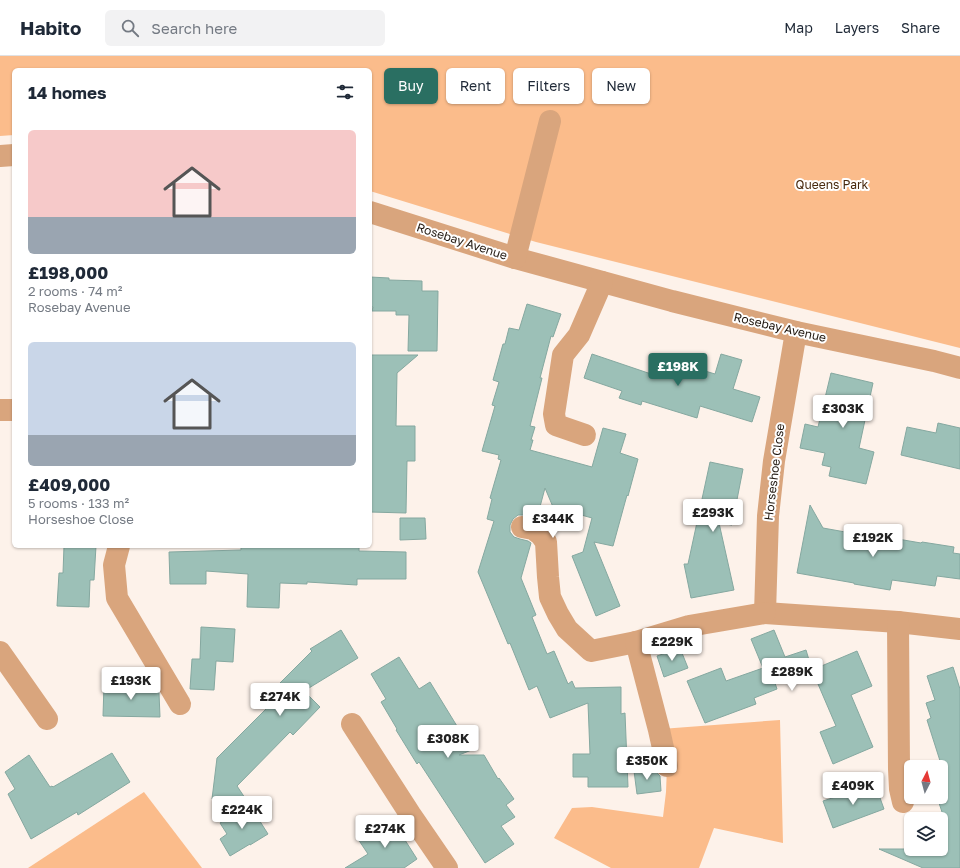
<!DOCTYPE html>
<meta charset="utf-8">
<style>
:root{--surface:#fff;--page:#f2f2f3;--text:#1f2937;--muted:#747a83;--line:#e0e1e3;--accent:#2a6f62}
body{margin:0;font-family:"Golos Text",sans-serif;background:var(--page);color:var(--text);height:100vh;display:flex;flex-direction:column;font-size:15px;white-space:nowrap}
*{box-sizing:border-box;margin:0}
p{font-size:13px;color:var(--muted)}
.icon{flex:none;width:22px;height:22px;fill:none;stroke:currentColor;stroke-width:2;stroke-linecap:round;stroke-linejoin:round}
.map{position:relative;flex:1;overflow:hidden}
.drawer{position:absolute;left:12px;top:12px;width:360px;height:480px;display:flex;flex-direction:column;background:var(--surface);border-radius:6px;box-shadow:0 1px 3px #0004}
.drawer>*{flex:none}
.guide{position:absolute;left:384px;top:12px;width:380px;height:36px;display:flex;gap:8px}
.needle{width:26px;rotate:6deg}
.buttons{position:absolute;left:904px;top:704px;display:grid;gap:8px}
.buttons a{display:grid;place-items:center;width:44px;height:44px;border-radius:6px;background:var(--surface);box-shadow:0 1px 3px #0004;font-size:20px}
.price{position:absolute;translate:-50% -34px;padding:0 9px;border-radius:4px;background:#fff;color:#222;font-size:13px;line-height:26px;filter:drop-shadow(0 1px 2px #0008)}
.price::after{content:'';position:absolute;left:50%;top:24px;width:12px;height:9px;margin-left:-6px;background:inherit;clip-path:polygon(0 0,100% 0,50% 100%)}
.price.active{background:var(--accent);color:#fff}
ul{padding:0;list-style:none}
li{display:grid;align-content:center;gap:8px;height:212px;padding:0 16px}
li span{display:grid;place-items:center;height:124px;border-radius:6px;color:#555}
li>.icon{margin-inline-start:auto}
span .icon{width:72px;height:72px;fill:#fffc;stroke-width:1}
li b{font-size:17px}
h2{display:flex;justify-content:space-between;align-items:center;height:48px;padding:0 16px;font-size:17px}
.chip{padding:0 14px;border-radius:6px;background:var(--surface);box-shadow:0 1px 3px #0004;font-size:14px;line-height:36px}
.chip.active{background:var(--accent);color:#fff}
header{display:flex;align-items:center;gap:24px;box-sizing:border-box;height:56px;padding:0 20px;background:var(--surface);border-bottom:1px solid var(--line)}
header strong{font-size:19px}
nav{display:flex;gap:22px;margin-inline-start:auto;font-size:14px}
.search{width:280px;height:36px;background:var(--page);display:flex;align-items:center;gap:10px;box-sizing:border-box;padding:0 14px;border-radius:6px;color:var(--muted);font-size:15px}
.map>svg:first-child{display:block}
.green{fill:#fbbc8b}
.building{fill:#9cc0b7;stroke:#85a8a0}
.lines{fill:none;stroke-linecap:round;stroke-linejoin:round}
.minor{stroke:#d9a57d;stroke-width:22}
.labels{text-anchor:middle;dominant-baseline:central;stroke-width:4;stroke-linejoin:round;paint-order:stroke}
.park-label{font-size:12px;fill:#48290e;stroke:#fff}
.street-label{font-size:12px;fill:#211810;stroke:#fff}
</style>
<header>
<strong>Habito</strong>
<div class="search"><svg class="icon" aria-label="search" viewBox="0 0 24 24"><circle cx="10" cy="10" r="6"/><path d="M15 15l6 6"/></svg>Search here</div>
<nav><a>Map</a><a>Layers</a><a>Share</a></nav>
</header>
<div class="map">
<svg width="960" height="812" viewBox="0 0 960 812">
<rect width="100%" height="100%" fill="#fdf2ea"/>
<g class="green">
<polygon points="0,0 960,0 960,292 536,186 370,135 370,14 14,14 14,79 0,80"/>
<polygon points="780,664 783,787 714,772 699,812 611,812 554,782 572,752 592,751 663,761 666,736 667,710 661,673"/>
<polygon points="144,736 202,812 28,812"/>
</g>
<g class="building">
<polygon points="370,221 389,222 389,224 422,225 422,235 438,235 437,295 408,295 409,259 396,259 396,255 372,255 373,251 370,251"/>
<polygon points="527,248 561,258 553,281 551,280 540,322 542,322 530,370 535,371 531,384 533,384 530,394 592,411 603,372 626,378 620,397 638,403 628,440 627,439 613,490 594,486 620,550 596,560 572,500 583,496 592,462 553,451 545,432 537,462 524,459 518,459 513,463 510,469 510,476 514,481 520,483 528,485 531,487 521,522 536,559 532,561 547,598 554,595 568,628 572,625 575,632 621,631 621,658 625,657 628,731 588,731 588,721 573,721 573,698 590,698 588,647 550,662 537,630 529,634 510,587 508,588 478,516 494,465 487,463 492,443 490,442 501,404 498,403 499,399 482,395 495,350 492,349 499,326 493,324 503,288 505,288 509,272 519,274"/>
<polygon points="592,298 657,320 662,302 715,318 721,298 742,304 733,333 760,341 752,366 700,350 697,362 642,345 641,349 619,342 622,335 584,322"/>
<polygon points="370,299 418,299 397,317 396,370 415,370 415,405 407,405 406,457 370,456"/>
<polygon points="831,317 873,327 859,392 874,396 866,428 829,420 831,411 822,409 825,397 800,392 805,368 818,371"/>
<polygon points="938,367 960,372 960,413 901,399 907,371 936,377"/>
<polygon points="710,406 743,413 732,469 719,467 734,534 691,542 684,508 688,508"/>
<polygon points="810,449 823,472 862,479 863,477 921,487 922,486 954,491 953,497 960,498 960,523 937,520 935,530 892,524 890,534 854,528 854,527 797,517"/>
<polygon points="400,462 425,462 426,483 400,484"/>
<polygon points="64,490 96,490 94,524 90,524 89,551 57,550 59,517 63,517"/>
<polygon points="241,490 338,490 359,491 359,495 406,496 406,523 357,523 357,529 307,526 307,528 280,527 279,552 247,551 248,518 206,515 206,528 170,528 169,496 241,494"/>
<polygon points="201,571 235,573 233,606 216,605 214,634 190,633 192,603 200,603"/>
<polygon points="341,574 358,602 304,635 320,651 293,679 290,676 237,730 249,748 212,743 217,702 278,641 272,635 312,595 310,593"/>
<polygon points="774,574 785,601 806,594 812,614 857,595 872,630 851,639 873,691 833,708 820,676 836,670 812,614 775,627 777,633 754,642 756,648 705,667 687,625 721,612 726,625 763,612 751,583"/>
<polygon points="680,592 688,612 664,621 657,600"/>
<polygon points="399,601 419,633 430,626 460,675 463,673 474,693 459,699 484,699 498,723 499,722 514,743 506,749 515,761 501,770 514,788 485,807 419,706 417,708 396,674 397,673 381,646 386,643 371,618"/>
<polygon points="953,611 960,633 960,812 923,812 879,793 941,793 941,765 943,759 937,741 941,741 941,711 931,711 941,708 927,664 931,662 926,647 935,644 927,620"/>
<polygon points="104,629 155,630 159,637 160,661 103,660"/>
<polygon points="112,697 130,726 78,759 77,756 31,783 8,738 15,733 5,716 29,699 50,731 52,730 53,731"/>
<polygon points="655,713 658,718 660,720 661,735 637,738 634,715"/>
<polygon points="875,728 884,753 833,772 823,745"/>
<polygon points="249,748 268,778 250,789 250,788 230,800 220,783 227,778 220,767"/>
<polygon points="391,762 417,803 404,812 345,812 368,798 358,783"/>
</g>
<g class="lines">
<g class="minor">
<polyline points="0,100 14,99"/>
<polyline points="370,156 515,202 672,245 796,276 934,305 960,312"/>
<polyline points="515,202 550,65"/>
<polyline points="796,276 774,405 768,460 765,557 898,566 960,573"/>
<polyline points="0,354 14,354"/>
<polyline points="585,379 556,369 554,358 563,299 579,279 602,226"/>
<polyline points="522,471 533,473 541,479 546,486 548,521 550,541 558,558 567,573 591,595 636,586 689,570 765,557"/>
<polyline points="119,490 114,509 117,542 180,648"/>
<polyline points="898,566 899,713 900,733 903,746"/>
<polyline points="636,586 659,674 667,710"/>
<polyline points="0,596 47,663"/>
<polyline points="352,668 410,758 447,812"/>
</g>
</g>
<g class="labels">
<g class="park-label">
<text x="832" y="128">Queens Park</text>
</g>
<g class="street-label">
<text transform="translate(462 185) rotate(18)">Rosebay Avenue</text>
<text transform="translate(780 271) rotate(13)">Rosebay Avenue</text>
<text transform="translate(774 416) rotate(-83)">Horseshoe Close</text>
</g>
</g>
</svg>
<div class="buttons">
<a><svg class="needle" viewBox="-14 -14 28 28"><path d="M0-13l5 13h-10z" fill="#e53935"/><path d="M0 13l5-13h-10z" fill="#747a83"/></svg></a>
<a><svg class="icon" aria-label="layers" viewBox="0 0 24 24"><path d="M12 4l9 5-9 5-9-5zM3 14l9 5 9-5"/></svg></a>
</div>
<b class="price active" style="left:678px;top:331px">£198K</b>
<b class="price" style="left:843px;top:373px">£303K</b>
<b class="price" style="left:713px;top:477px">£293K</b>
<b class="price" style="left:553px;top:483px">£344K</b>
<b class="price" style="left:873px;top:502px">£192K</b>
<b class="price" style="left:672px;top:606px">£229K</b>
<b class="price" style="left:792px;top:636px">£289K</b>
<b class="price" style="left:131px;top:645px">£193K</b>
<b class="price" style="left:280px;top:661px">£274K</b>
<b class="price" style="left:448px;top:703px">£308K</b>
<b class="price" style="left:647px;top:725px">£350K</b>
<b class="price" style="left:853px;top:750px">£409K</b>
<b class="price" style="left:242px;top:774px">£224K</b>
<b class="price" style="left:385px;top:793px">£274K</b>
<div class="guide">
<a class="chip active">Buy</a>
<a class="chip">Rent</a>
<a class="chip">Filters</a>
<a class="chip">New</a>
</div>
<section class="drawer">
<h2>14 homes<svg class="icon" aria-label="filters" viewBox="0 0 24 24"><path d="M4 7h16M4 17h16"/><circle cx="9" cy="7" r="2"/><circle cx="15" cy="17" r="2"/></svg></h2>
<ul>
<li><span style="background:linear-gradient(#f6c9c9 70%,#9aa5b1 0)"><svg class="icon" aria-label="home" viewBox="0 0 24 24"><path d="M3 11l9-7 9 7M6 9v11h12V9"/></svg></span><div><b>£198,000</b><p>2 rooms · 74 m²</p><p>Rosebay Avenue</p></div></li>
<li><span style="background:linear-gradient(#c9d6e8 75%,#9aa5b1 0)"><svg class="icon" aria-label="home" viewBox="0 0 24 24"><path d="M3 11l9-7 9 7M6 9v11h12V9"/></svg></span><div><b>£409,000</b><p>5 rooms · 133 m²</p><p>Horseshoe Close</p></div></li>
</ul>
</section>
</div>
